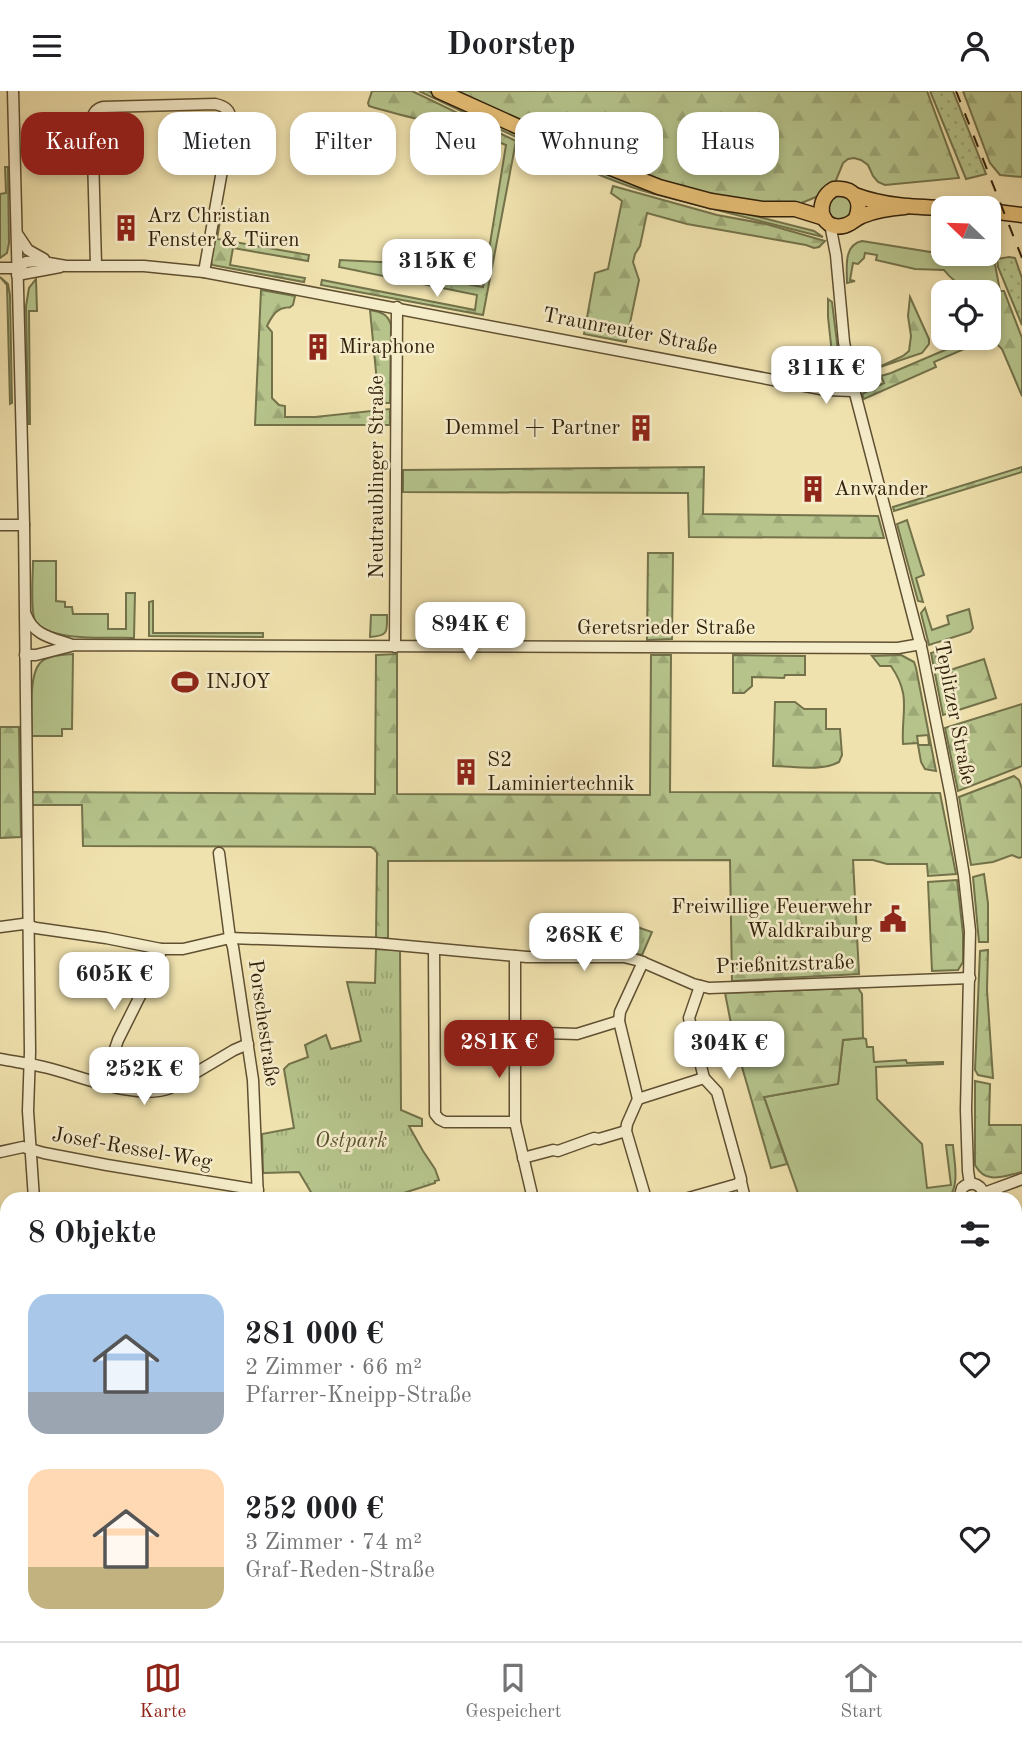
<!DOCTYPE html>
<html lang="de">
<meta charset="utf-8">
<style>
:root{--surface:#fff;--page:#f2f2f2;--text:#202124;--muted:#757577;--line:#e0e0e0;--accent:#8f2418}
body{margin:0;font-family:"Old Standard TT",serif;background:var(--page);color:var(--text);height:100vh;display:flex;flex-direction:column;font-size:26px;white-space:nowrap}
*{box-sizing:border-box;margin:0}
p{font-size:23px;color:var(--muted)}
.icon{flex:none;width:38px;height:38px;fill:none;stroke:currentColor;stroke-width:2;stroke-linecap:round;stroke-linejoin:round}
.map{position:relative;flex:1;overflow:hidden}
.sheet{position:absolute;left:0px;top:1101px;width:1022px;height:450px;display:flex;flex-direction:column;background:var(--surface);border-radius:21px 21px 0 0;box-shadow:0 4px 10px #0003}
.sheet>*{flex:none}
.hud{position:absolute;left:21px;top:21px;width:980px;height:63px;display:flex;gap:14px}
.needle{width:46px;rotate:293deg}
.buttons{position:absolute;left:931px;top:105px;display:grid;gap:14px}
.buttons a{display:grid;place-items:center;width:70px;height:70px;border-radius:14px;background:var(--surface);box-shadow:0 4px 10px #0003;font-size:35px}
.price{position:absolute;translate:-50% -60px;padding:0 16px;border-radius:14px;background:#fff;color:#222;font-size:23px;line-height:46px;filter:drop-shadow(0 2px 4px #0008)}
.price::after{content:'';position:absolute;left:50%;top:42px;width:21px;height:16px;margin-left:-10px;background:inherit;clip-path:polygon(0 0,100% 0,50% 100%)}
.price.on{background:var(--accent);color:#fff}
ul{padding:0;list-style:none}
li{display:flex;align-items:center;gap:21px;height:175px;padding:0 28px}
li span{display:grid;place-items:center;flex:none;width:196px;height:140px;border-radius:21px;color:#555}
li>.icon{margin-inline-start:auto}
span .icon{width:84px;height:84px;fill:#fffc;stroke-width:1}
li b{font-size:30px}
h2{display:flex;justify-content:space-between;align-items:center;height:84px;padding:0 28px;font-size:30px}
.tag{padding:0 24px;border-radius:21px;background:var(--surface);box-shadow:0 4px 10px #0003;font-size:24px;line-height:63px}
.tag.on{background:var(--accent);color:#fff}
header{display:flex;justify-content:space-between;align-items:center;height:91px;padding:0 28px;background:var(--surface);font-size:32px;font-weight:700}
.dock{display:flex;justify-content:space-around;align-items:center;height:98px;border-top:2px solid var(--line);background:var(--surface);font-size:19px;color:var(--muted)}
.dock a{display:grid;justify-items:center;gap:4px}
.dock .on{color:var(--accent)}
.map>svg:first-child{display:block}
.grass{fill:#b6c48c;stroke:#73724a;stroke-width:2}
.forest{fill:url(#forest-firs);stroke:#73724a;stroke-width:2}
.park{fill:url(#park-tufts);stroke:#73724a;stroke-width:2}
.garden{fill:url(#garden-dots);stroke:#73724a;stroke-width:2}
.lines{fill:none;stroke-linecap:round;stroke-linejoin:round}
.minor-casing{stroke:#605032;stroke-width:13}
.major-casing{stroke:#301f09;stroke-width:17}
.minor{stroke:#f5ecca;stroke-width:10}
.major{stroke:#e8c177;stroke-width:14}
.rail{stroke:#301f09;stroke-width:2;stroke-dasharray:12 12;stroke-linecap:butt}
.labels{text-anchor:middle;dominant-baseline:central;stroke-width:5;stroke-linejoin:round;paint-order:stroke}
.poi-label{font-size:21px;fill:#301f09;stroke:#f5ecca;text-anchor:start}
.street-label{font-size:21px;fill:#301f09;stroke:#f5ecca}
.park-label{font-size:21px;font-style:italic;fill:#585130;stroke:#f5ecca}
</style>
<header><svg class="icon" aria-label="menu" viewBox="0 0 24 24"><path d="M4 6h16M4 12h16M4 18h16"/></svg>Doorstep<svg class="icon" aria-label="person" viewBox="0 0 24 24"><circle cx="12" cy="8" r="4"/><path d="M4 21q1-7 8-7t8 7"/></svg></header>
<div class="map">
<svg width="1022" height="1550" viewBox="0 0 1022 1550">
<defs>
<pattern id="forest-firs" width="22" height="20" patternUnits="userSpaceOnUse" patternTransform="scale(1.75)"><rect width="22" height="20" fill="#b6c48c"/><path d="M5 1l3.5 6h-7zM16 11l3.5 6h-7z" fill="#9da877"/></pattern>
<pattern id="park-tufts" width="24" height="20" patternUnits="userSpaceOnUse" patternTransform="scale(1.75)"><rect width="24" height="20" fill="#b6c48c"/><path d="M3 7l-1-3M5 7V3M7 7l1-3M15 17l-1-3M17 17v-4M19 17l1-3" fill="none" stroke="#9da877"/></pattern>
<pattern id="garden-dots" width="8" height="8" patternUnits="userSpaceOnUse" patternTransform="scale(1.75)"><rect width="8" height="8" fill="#b6c48c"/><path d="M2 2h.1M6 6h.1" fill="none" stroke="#9da877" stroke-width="1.8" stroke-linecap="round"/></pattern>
</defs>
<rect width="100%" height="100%" fill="#f0e2ae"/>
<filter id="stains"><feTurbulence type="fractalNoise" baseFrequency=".00286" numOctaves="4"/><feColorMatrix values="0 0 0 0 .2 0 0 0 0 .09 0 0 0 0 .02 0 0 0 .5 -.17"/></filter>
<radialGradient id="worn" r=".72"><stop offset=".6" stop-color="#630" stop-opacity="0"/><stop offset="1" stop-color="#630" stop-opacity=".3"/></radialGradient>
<g class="grass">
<polygon points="419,0 428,0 553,56 550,62"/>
<polygon points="5,76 8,76 9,152 7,162 0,167 0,103 6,102"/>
<polygon points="656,100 814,140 823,146 654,103"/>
<circle cx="840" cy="117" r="12"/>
<path d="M862,150l81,13 49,5 3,5 5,27 -6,4 -5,11v-14c-18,0 -34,-8 -45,-22l-29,-1 -39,-9 1,-5 -12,-2 -1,5 -6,6 -5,-1 -3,17 5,1 -8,2c0,-15 -4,-38 15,-42z"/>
<polygon points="0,186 8,193 10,204 12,312 10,313 7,194"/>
<polygon points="36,188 37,220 29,220 30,333 28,333 26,215 29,197"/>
<polygon points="828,208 832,211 841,284 840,289 834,292 799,285 825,283 833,272 828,226"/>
<polygon points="907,429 924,484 916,487 923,511 918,510 897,433"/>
<path d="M33,470h23v40l9,1v5h7l1,7h35v15h18v-36h9l-1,45c-21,-1 -89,4 -99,-17 -5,-12 -2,-46 -2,-60z"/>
<polygon points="153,510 153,542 263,542 263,546 149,545 149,511"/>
<polygon points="925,517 932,539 949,533 947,525 969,518 973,537 970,541 929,554 921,522"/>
<path d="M371,524h16c0,16 2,21 -17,22z"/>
<path d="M73,563l-1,75h-10v7h-30c0,-17 -4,-60 8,-73 8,-8 22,-8 33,-9z"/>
<path d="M863,947l3,1 1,8h6l1,15 32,-2 1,3 36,-1v2l-67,3 1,32 45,45 5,44 24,-3 -5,-40h7c1,16 7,39 -4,53l-149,1 -36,-102 74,-13 5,-44z"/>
</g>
<g class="forest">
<path d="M372,0h40l104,50 -33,174 -162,-30 1,-5 153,30 2,-15 -138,-28 1,-7 81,4 31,8 -1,9 32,6 23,-142c-44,-18 -92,-25 -137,-39l-1,-3z"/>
<polygon points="449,0 927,0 959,87 885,94 878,91 873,85 868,74 861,69 854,67 848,68 843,72 834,94 816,106 799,113 740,110 660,92"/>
<polygon points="963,0 1022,0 1022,86 1000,84 990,72"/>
<path d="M553,56l103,44 -2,3c-36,-10 -69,-25 -104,-41z"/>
<polygon points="613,95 717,124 766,133 825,150 819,156 814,157 806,154 687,133 647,122 640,155 635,163 633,171 639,189 626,251 584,243 595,182 608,178 622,110 611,102"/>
<polygon points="219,117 222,118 217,148 309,164 308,170 233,157 230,174 305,187 304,191 212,174 211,170"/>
<path d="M261,199l34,6 -2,9c-7,5 0,1 -9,3 -9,2 -13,10 -17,18l5,6v66l7,7 6,1v11h30l75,-8v16h-135z"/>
<path d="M1000,200h4l18,47v58l-20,-47 -7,-7 -8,-3 -53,23 2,5 -72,32 -2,-5 22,-11 -3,-7 10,-3 82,-35h16c0,-18 -4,-35 11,-47z"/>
<polygon points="910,206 929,248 929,253 922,262 877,277 903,265 909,260 911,245 908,225"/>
<path d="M370,219c11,2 18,4 21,15l-1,78h-11z"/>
<polygon points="704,376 703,423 878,425 884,447 689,446 688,402 403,401 403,379"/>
<polygon points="1022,376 1022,381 894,420 893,416"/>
<polygon points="648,462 673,462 672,548 647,549"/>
<polygon points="935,561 941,582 984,568 996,607 943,624 931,562"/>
<polygon points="397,563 397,703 650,704 651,564 671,564 670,701 940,702 956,783 928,785 927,773 887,773 873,769 853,769 859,883 732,890 730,769 388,770 388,847 376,847 377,762 374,758 371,756 83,755 82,714 32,714 31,701 375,703 376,564"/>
<polygon points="733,564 805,565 805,584 785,584 784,587 752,586 752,595 744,602 733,602"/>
<path d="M901,564l13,7 2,6 20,103 -11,-2 -4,-7 -3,-17h11l-1,-10 -11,1 1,7 -15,1c-2,-33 9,-47 -12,-78h-11l-8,-10z"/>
<path d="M775,611h20l9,7h22v20h14l2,26 -3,7c-19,10 -46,4 -66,4z"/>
<polygon points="1022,613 1022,675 958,700 945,637"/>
<polygon points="0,636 19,636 21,746 0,747"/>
<polygon points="1014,685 1019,689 1022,698 1022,766 1019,767 1012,764 993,771 971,774 959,706"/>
<polygon points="984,783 988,812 988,851 979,851 973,786"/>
<polygon points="957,789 963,843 963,871 958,879 932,880 928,791"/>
<polygon points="988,859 987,899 993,987 978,984 975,979 980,860"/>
<polygon points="858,897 862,903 863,947 843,949 838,993 764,1006 787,1073 771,1077 734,948 725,902"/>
<path d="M975,990l15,3 -1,41h33v47c-19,4 -36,13 -47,-7z"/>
</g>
<g class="park">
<polygon points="634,835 652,841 642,864 623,860 623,836"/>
<polygon points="376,858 400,859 401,1019 422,1028 422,1035 409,1035 423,1060 435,1078 439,1089 435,1090 435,1092 385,1108 315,1108 299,1081 263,1082 262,1043 294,1037 284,978 289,973 308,966 305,954 326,944 331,958 361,950 347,891 375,892"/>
<polygon points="0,1532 7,1532 7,1544 100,1544 101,1550 2,1550 3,1547 0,1546"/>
</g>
<g class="garden">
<polygon points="930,0 953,0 986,83 966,88"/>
<polygon points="1009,166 1015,167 1022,187 1022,234 998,176 997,168"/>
</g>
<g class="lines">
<defs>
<g id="minor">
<polyline points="13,0 24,434 30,961 28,1020 34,1108"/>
<polyline points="830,133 836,164 844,251 851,287 922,560 951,706 964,785 970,840 966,1019 968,1080 970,1093"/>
<polyline points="18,144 28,159 44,168"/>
<path d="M96,174l-4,-146c2,-7 4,-10 11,-12l112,-3c9,2 15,5 16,16l-27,152"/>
<polyline points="0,177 17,177 26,171 37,170 66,175 144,175 204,181 826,299 854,300"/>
<polyline points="17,184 60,176"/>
<polyline points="0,434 24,434"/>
<path d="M26,524c8,21 27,23 46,30"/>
<polyline points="395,556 397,216"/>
<polyline points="25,564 36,564 75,554 898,557 921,553"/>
<polyline points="219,762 230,847 233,856 253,989 258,1108"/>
<polyline points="0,836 23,833 36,837 106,847 161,858 183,858 230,847 375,852 527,866 624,866 640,870 693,893 709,897 970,887"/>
<polyline points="434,858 435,1023 439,1028 445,1031 515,1031"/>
<polyline points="515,865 515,1031 533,1108"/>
<polyline points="643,871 620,921 619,930 638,1008 627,1033 626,1040 646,1108"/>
<polyline points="515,941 577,943 619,930"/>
<path d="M0,968c16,3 32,5 48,9 33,8 90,33 122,20l64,-38 14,-6"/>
<polyline points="103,993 118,949 159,867 161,858"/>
<polyline points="638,1008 704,987"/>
<polyline points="0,1061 23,1056 44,1062 107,1074 258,1099"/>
<polyline points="523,1067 553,1059 558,1060 594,1047 599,1048 626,1040"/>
<polyline points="741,1091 745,1108"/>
<polyline points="984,1102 1022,1088"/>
<polyline points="685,1108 738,1093 741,1088 717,1001 704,987 689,927 700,895"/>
<path d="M959,1108l3,-11c10,-9 22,-3 22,11"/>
<polyline points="0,1174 7,1176"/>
<polyline points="1015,1212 1022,1228"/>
<polyline points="1015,1301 1022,1302"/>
<polyline points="0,1346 7,1344"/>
<polyline points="1015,1415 1022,1412"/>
<polyline points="0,1524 7,1524"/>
<polyline points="122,1544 123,1550"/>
<polyline points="291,1544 365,1550"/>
<polyline points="496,1544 497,1550"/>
<polyline points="811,1544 812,1545 815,1544"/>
<polyline points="956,1544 957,1550"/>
<polyline points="982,1544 983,1550"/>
<polyline points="724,1550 725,1544"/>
</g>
<g id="major">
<polyline points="439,0 601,73 659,96 711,110 762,118 795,118 824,127"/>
<path d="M855,104c29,11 59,12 90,13"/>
<polyline points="989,120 1022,124"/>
<path d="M856,127c7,-18 -2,-31 -22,-29 -20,11 -15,41 9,37 8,-1 11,-7 19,-10 14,-6 28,-8 43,-9"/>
</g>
</defs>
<use href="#minor" class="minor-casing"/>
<use href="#major" class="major-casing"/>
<use href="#minor" class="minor"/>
<use href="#major" class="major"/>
<polyline class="rail" points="956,0 1022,167"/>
</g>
<defs>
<symbol id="building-bare" viewBox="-9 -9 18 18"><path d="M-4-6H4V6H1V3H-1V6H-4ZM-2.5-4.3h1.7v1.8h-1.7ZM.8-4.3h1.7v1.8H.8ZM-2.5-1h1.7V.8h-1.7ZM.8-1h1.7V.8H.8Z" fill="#8f2418" stroke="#f5ecca" stroke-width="2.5" paint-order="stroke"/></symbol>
<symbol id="stadium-bare" viewBox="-9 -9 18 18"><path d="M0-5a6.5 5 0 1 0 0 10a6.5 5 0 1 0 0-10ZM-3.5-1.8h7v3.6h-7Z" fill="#8f2418" stroke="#f5ecca" stroke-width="2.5" paint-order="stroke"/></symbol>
<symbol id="civic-bare" viewBox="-9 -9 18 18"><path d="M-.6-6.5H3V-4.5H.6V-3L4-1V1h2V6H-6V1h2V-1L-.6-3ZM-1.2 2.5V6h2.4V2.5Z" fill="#8f2418" stroke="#f5ecca" stroke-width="2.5" paint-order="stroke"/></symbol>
</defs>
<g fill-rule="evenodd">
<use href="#building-bare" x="107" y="118" width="38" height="38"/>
<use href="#building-bare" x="299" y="237" width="38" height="38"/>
<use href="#building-bare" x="622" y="318" width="38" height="38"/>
<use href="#building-bare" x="794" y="379" width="38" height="38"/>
<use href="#stadium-bare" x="166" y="572" width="38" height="38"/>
<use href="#building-bare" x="447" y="662" width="38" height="38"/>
<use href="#civic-bare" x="874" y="809" width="38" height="38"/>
</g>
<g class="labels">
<g class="poi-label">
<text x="147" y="125">Arz Christian<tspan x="147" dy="24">Fenster &amp; Türen</tspan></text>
<text x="339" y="256">Miraphone</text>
<text x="620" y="337" text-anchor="end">Demmel + Partner</text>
<text x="834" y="398">Anwander</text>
<text x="206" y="591">INJOY</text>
<text x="487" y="669">S2<tspan x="487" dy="24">Laminiertechnik</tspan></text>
<text x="872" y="816" text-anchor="end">Freiwillige Feuerwehr<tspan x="872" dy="24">Waldkraiburg</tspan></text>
</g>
<g class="street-label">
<text transform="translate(630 241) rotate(11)">Traunreuter Straße</text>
<text transform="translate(377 386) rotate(-90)">Neutraublinger Straße</text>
<text x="666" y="537">Geretsrieder Straße</text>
<text transform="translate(954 622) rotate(79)">Teplitzer Straße</text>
<text transform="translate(785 874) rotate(-2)">Prießnitzstraße</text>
<text transform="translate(263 932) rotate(82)">Porschestraße</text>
<text transform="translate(132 1058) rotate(10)">Josef-Ressel-Weg</text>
</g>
<g class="park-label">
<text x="351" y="1050">Ostpark</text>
</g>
</g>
<rect width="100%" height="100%" filter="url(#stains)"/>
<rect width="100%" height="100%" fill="url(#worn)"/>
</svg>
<div class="buttons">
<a><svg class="needle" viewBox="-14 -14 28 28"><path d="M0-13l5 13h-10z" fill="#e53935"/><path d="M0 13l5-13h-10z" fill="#757577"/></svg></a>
<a><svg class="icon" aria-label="locate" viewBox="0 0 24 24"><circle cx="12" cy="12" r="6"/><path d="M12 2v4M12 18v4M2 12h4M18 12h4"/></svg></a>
</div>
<b class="price" style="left:437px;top:208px">315K €</b>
<b class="price" style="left:826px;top:315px">311K €</b>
<b class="price" style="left:470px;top:571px">894K €</b>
<b class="price" style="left:584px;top:882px">268K €</b>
<b class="price" style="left:114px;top:921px">605K €</b>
<b class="price on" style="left:499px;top:989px">281K €</b>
<b class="price" style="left:729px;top:990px">304K €</b>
<b class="price" style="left:144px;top:1016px">252K €</b>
<div class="hud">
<a class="tag on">Kaufen</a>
<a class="tag">Mieten</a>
<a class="tag">Filter</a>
<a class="tag">Neu</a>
<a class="tag">Wohnung</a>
<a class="tag">Haus</a>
</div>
<section class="sheet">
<h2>8 Objekte<svg class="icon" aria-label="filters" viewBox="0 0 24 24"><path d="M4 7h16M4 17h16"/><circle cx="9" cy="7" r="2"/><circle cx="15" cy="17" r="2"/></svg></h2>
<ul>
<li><span style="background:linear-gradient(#a9c7e8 70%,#9aa5b1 0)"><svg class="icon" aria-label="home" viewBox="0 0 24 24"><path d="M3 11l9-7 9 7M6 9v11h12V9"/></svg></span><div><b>281 000 €</b><p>2 Zimmer · 66 m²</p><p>Pfarrer-Kneipp-Straße</p></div><svg class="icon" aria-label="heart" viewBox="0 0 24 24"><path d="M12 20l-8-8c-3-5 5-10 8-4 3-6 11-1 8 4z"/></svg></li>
<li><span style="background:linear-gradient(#ffd9b3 70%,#c2b280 0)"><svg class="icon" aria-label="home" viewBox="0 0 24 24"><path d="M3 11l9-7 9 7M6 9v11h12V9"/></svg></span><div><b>252 000 €</b><p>3 Zimmer · 74 m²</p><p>Graf-Reden-Straße</p></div><svg class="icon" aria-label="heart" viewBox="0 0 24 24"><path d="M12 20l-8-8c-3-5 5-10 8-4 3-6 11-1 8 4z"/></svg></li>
</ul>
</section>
</div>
<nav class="dock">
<a class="on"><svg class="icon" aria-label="map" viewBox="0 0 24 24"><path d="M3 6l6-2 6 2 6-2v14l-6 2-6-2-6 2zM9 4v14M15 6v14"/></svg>Karte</a>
<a><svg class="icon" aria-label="saved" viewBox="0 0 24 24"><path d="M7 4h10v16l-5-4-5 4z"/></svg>Gespeichert</a>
<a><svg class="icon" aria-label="home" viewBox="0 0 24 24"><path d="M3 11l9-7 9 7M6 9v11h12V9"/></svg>Start</a>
</nav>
